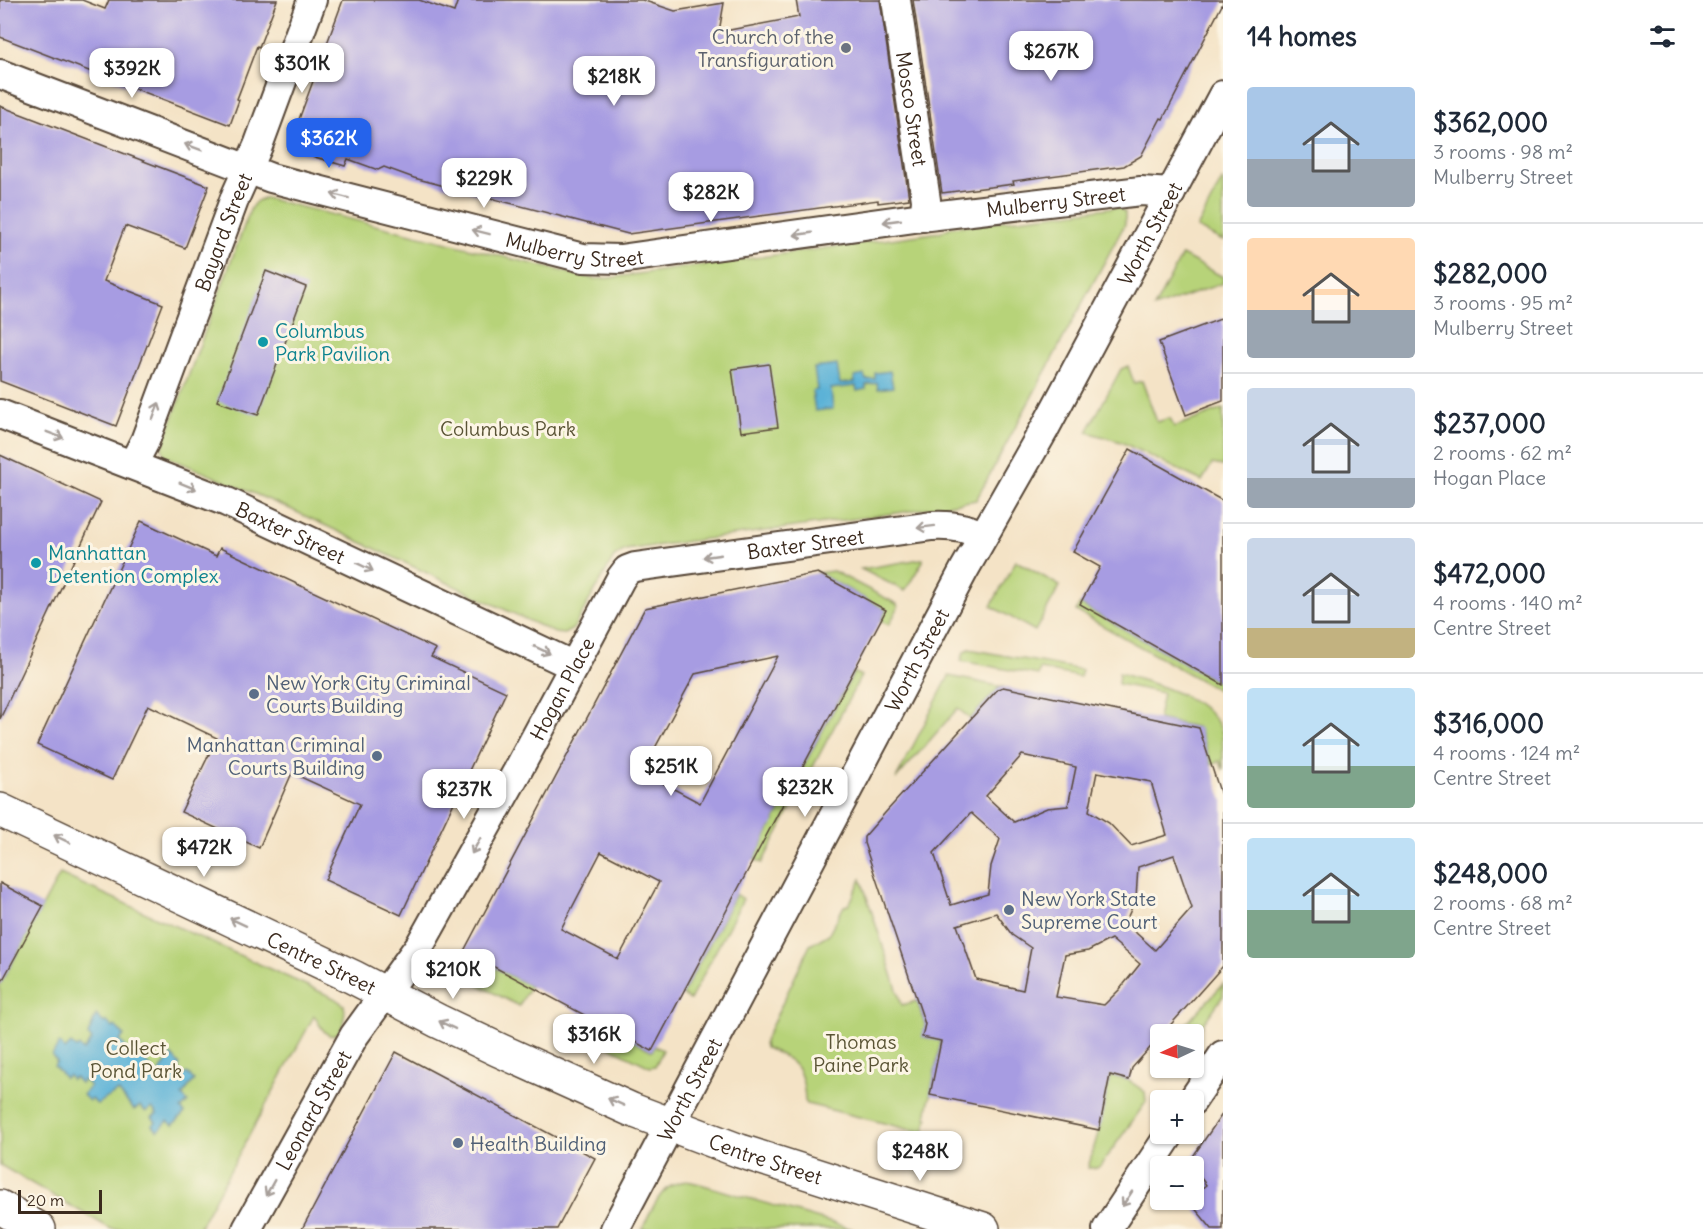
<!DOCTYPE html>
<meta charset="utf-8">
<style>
:root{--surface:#fff;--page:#f2f2f3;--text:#1f2937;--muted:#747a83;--line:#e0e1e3;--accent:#2563eb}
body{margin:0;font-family:Delius,sans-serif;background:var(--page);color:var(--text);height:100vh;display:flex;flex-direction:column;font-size:22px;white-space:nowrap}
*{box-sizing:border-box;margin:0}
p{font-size:20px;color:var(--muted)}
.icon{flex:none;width:33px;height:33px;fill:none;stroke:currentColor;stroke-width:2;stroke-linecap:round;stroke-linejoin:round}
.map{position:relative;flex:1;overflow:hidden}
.panel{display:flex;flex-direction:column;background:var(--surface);width:480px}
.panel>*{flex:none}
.needle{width:39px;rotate:266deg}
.buttons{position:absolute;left:1150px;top:1024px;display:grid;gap:12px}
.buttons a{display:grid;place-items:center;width:54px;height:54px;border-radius:6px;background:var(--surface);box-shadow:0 2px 4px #0004;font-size:30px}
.scale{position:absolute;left:18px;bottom:15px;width:84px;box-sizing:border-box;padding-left:6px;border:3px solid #3b2a1e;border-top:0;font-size:16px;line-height:21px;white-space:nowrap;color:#3b2a1e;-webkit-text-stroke:4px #fcf5e5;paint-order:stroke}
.price{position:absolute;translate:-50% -51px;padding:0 14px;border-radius:12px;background:#fff;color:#222;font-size:20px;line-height:39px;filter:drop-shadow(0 2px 3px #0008)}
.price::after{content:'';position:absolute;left:50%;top:36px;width:18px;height:14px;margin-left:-9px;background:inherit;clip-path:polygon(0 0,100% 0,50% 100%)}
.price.on{background:var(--accent);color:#fff}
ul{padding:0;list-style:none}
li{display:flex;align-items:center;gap:18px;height:150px;padding:0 24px}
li+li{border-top:2px solid var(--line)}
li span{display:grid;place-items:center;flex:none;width:168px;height:120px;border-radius:6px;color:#555}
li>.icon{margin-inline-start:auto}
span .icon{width:72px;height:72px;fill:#fffc;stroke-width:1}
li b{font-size:26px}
h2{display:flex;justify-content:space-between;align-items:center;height:72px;padding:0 24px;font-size:26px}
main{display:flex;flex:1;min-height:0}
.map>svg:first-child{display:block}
.green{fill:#b7d379;stroke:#797e4c;stroke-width:1.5}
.water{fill:#5bb2d7;stroke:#4b6e7a;stroke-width:1.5}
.building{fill:#a79ce2;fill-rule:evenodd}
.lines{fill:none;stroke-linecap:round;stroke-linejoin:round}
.minor-casing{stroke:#574637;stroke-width:32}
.major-casing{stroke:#574637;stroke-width:36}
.minor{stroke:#fff;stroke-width:28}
.major{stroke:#fff;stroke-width:33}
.oneway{stroke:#a79f9a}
.worship-dot{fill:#6b7280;stroke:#fcf5e5;stroke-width:2}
.culture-dot{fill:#0f9aa8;stroke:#fcf5e5;stroke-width:2}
.service-dot{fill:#5c6f8a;stroke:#fcf5e5;stroke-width:2}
.labels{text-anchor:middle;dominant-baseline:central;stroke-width:6;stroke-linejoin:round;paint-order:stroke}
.worship-label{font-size:20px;fill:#5b616d;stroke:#fcf5e5;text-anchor:end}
.street-label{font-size:20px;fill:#3b2a1e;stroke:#fcf5e5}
.culture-label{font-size:20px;fill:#0d838f;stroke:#fcf5e5;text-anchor:start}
.park-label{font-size:20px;fill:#5a5435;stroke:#fcf5e5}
.service-label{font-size:20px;fill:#4e5e75;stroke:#fcf5e5;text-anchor:start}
</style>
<main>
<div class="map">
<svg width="1223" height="1229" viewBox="0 0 1223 1229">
<rect width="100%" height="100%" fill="#fcf5e5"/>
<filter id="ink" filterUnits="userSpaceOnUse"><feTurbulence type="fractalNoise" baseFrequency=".0167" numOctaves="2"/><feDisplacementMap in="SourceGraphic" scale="12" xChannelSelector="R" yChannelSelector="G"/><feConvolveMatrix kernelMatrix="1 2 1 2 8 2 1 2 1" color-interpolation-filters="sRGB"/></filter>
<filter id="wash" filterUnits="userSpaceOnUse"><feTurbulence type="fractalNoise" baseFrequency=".008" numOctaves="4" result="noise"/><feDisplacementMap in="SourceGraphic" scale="24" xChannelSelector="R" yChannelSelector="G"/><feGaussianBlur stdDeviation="1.35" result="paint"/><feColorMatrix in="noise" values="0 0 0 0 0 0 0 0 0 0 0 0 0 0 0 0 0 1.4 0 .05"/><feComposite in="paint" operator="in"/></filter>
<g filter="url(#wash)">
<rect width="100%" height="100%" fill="#f4e3c6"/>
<g class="green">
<polygon points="1222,180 1223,184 1223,241 1197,228"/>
<path d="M265,198l329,81 15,-1 332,-46 10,-5 166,-20 8,5v12l-149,276 -72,12 -279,38 -11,7 -41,72 -9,5 -9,-1 -267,-125 -123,-52 -3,-8 3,-9 85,-229c4,-8 7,-10 15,-12z"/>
<polygon points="1182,255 1223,277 1223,283 1154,308"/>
<polygon points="1128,366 1134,383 1142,381 1157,422 1170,418 1174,427 1223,409 1223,466 1212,464 1202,481 1121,442 1087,432 1121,369"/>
<polygon points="921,559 923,559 923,561 905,591 861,569"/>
<polygon points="1016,561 1060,586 1035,631 991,606"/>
<polygon points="833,571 897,604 898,608 889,625 881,621 886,610 818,573"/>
<polygon points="1080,604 1223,685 1223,693 1076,611"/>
<polygon points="969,649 1082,670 1080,677 1040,669 1038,675 961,661 964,652"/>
<polygon points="854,672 861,676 762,863 754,859"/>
<path d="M1119,673c31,10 93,24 103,60 1,11 1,26 1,37l-3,-9 -9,3 -11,-33 -4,-4 -38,-8 5,-26 -45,-9z"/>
<polygon points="949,676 1003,687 998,689 970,719 958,708 896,779"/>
<path d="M60,874l274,124 10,7c2,9 -1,34 -15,30 -6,-2 -11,-14 -15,-19l-114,210 2,3h-91l-111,-64v-180z"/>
<path d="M861,879l41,126 15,-4 8,23 -2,13 18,4 -15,76 2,1 -4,15 -117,-29 -2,-3c-1,-33 -10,-42 -40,-53l-1,-6 46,-97 19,-11 15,-28 5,-1z"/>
<polygon points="736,894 743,899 690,1000 682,995"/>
<polygon points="464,951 530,986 519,1006 453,972"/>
<polygon points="1223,984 1223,996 1194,1037 1194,1035 1176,1035"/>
<polygon points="582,1013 652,1051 655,1046 663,1050 655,1066 650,1067 573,1029"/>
<polygon points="1110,1076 1128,1080 1145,1092 1146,1102 1101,1165 1097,1168 1088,1168 1099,1130"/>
<path d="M687,1181l13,3 153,45h-211c11,-21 18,-46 45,-48z"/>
</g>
<g class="water">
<polygon points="837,365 840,384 855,382 854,377 864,375 866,380 875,379 875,373 890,371 893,387 878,389 877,383 866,385 866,389 857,391 856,386 831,389 833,409 815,411 812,391 817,390 814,368"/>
<polygon points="96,1015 104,1023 106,1021 113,1028 115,1026 124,1035 120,1041 132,1054 135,1051 158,1075 171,1055 180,1065 178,1069 184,1075 187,1073 194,1080 182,1096 188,1102 181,1109 185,1113 173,1125 168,1121 158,1131 152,1125 156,1122 152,1117 157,1114 152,1108 146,1112 140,1106 134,1110 118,1091 97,1104 91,1099 89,1101 83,1095 90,1086 83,1079 80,1083 74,1077 72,1080 68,1075 65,1078 54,1066 57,1061 52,1056 59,1043 65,1050 71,1044 76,1048 79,1046 83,1051 92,1040 88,1035"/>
</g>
<g id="blocks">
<g class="building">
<polygon points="0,0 82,0 105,9 109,0 277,0 259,47 257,46 237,99 239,100 230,125 0,37"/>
<polygon points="343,0 419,0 454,12 458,0 642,0 675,11 724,3 719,32 799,17 796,0 880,0 909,199 878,203 878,200 628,234 414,178 384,167 378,170 348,159 345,166 288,149"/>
<polygon points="913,0 1223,0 1223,3 1163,119 1161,118 1141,156 1124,166 1117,167 1013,181 1014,184 942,193"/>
<polygon points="0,106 209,186 185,248 125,226 104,281 163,304 116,426 0,381"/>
<polygon points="266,271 306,287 258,415 217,401"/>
<polygon points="1223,318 1223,401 1186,415 1159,342"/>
<polygon points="769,364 778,427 741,432 732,369"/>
<polygon points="1130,449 1223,501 1223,685 1080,604 1100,567 1073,552"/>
<polygon points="0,455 101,502 0,719"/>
<polygon points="141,521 216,556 220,548 436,649 431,657 506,692 401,915 325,880 360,804 292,773 259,848 181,812 217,738 148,705 112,780 37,745"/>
<path d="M818,573l68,37 -234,441 -188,-100 181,-343zM778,656l-78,147 -58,-31 53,-98zM601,852l58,30 -41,77 -57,-30z"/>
<path d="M1003,687l196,41 24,73v165l-91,102 -3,12 -19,-5 -11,55 -169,-35 11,-54 -19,-4 3,-13 -61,-181v-6l21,-24 113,-124zM1022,755l54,12 -8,39 -21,2 -33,14 -28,-26zM1097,772l54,10 16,53 -36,11 -22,-23 -20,-12zM971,813l29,26 -9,27 -3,28 -37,11 -17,-52zM1174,855l18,53 -37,42 -30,-27 11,-25 2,-31zM996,913l16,22 19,13 -8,42 -47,-11 -19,-54zM1111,939l29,25 -20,25 -16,16 -48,-8 9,-42 23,-4z"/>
<polygon points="0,883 43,906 0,985"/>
<polygon points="396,1052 595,1158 557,1229 302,1229"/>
<polygon points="1223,1113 1223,1229 1212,1229 1188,1200 1194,1200 1194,1195 1206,1185 1189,1162"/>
</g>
</g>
</g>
<g filter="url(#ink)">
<use href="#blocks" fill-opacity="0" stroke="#574637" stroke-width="1.5"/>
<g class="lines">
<defs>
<g id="minor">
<path id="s1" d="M896,0l30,200 -1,12 -3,5"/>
<path id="s2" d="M0,74l271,104 312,80 37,1 302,-42 219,-26 30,2"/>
<path id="s3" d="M0,414l227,88 347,164"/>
<path id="s4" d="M133,464l12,-23 91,-246 22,-49 54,-146"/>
<polyline points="1192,1101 1223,1055"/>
<path id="s5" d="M247,1229l107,-193 66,-91 98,-175 103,-192 6,-8 8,-3 297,-41c18,-1 35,1 51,10"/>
<path id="s6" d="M615,1229l349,-659 81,-142 178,-333"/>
<polyline points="1107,1229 1170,1134"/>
</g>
<g id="major">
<path id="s7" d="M0,810l353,167 85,44 61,29 133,60 108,41 243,78"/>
<polyline points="0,1207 39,1229"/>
</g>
</defs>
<use href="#minor" class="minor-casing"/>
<use href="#major" class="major-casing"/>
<use href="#minor" class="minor"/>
<use href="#major" class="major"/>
</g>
<defs><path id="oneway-shaft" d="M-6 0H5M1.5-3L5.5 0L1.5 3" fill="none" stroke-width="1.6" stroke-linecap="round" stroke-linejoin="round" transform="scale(1.5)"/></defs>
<g class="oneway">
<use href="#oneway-shaft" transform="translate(193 147) rotate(-159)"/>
<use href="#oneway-shaft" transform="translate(340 196) rotate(-166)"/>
<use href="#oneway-shaft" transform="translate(892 221) rotate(172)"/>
<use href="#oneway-shaft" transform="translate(481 232) rotate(-166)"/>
<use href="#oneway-shaft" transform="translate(803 234) rotate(172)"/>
<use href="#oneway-shaft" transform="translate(156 411) rotate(-70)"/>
<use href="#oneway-shaft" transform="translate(55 435) rotate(21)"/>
<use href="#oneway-shaft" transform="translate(188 486) rotate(22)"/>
<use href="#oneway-shaft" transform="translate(926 527) rotate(173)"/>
<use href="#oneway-shaft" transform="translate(712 556) rotate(172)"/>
<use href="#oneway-shaft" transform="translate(365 567) rotate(26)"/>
<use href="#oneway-shaft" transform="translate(542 650) rotate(25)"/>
<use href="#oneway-shaft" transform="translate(62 839) rotate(-155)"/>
<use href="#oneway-shaft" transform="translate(476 846) rotate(119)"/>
<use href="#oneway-shaft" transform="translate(238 922) rotate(-155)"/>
<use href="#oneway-shaft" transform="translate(447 1025) rotate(-154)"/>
<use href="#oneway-shaft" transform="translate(616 1102) rotate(-156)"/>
<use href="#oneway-shaft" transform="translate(270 1188) rotate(119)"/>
<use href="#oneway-shaft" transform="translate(1127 1199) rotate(124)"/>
</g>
</g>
<circle class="worship-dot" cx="846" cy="48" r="6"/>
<g class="culture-dot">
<circle cx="263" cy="342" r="6"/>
<circle cx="36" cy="563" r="6"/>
</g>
<g class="service-dot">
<circle cx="254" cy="694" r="6"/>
<circle cx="377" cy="756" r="6"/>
<circle cx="1009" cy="910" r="6"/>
<circle cx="458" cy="1143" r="6"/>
</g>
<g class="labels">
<g class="worship-label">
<text x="834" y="36">Church of the<tspan x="834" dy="23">Transfiguration</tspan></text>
</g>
<g class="street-label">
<text stroke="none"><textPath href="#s1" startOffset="110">Mosco Street</textPath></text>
<text stroke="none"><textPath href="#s2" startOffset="1089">Mulberry Street</textPath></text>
<text stroke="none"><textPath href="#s4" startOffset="249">Bayard Street</textPath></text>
<text stroke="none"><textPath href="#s6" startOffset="1130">Worth Street</textPath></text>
<text stroke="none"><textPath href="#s2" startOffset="603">Mulberry Street</textPath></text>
<text stroke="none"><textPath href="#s3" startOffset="314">Baxter Street</textPath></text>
<text stroke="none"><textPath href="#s5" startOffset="942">Baxter Street</textPath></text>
<text stroke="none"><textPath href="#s6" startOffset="644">Worth Street</textPath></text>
<text stroke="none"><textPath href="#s5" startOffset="626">Hogan Place</textPath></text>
<text stroke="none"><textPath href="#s7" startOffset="356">Centre Street</textPath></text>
<text stroke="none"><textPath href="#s6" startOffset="158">Worth Street</textPath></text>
<text stroke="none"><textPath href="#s5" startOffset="136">Leonard Street</textPath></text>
<text stroke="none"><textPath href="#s7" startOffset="842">Centre Street</textPath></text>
</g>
<g class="culture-label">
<text x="275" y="330">Columbus<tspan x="275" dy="23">Park Pavilion</tspan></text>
<text x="48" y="552">Manhattan<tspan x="48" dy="23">Detention Complex</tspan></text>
</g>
<g class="park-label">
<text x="508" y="428">Columbus Park</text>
<text x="861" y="1041">Thomas<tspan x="861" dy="23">Paine Park</tspan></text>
<text x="136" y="1047">Collect<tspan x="136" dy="23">Pond Park</tspan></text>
</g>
<g class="service-label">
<text x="266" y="682">New York City Criminal<tspan x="266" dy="23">Courts Building</tspan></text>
<text x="365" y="744" text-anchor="end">Manhattan Criminal<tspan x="365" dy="23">Courts Building</tspan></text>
<text x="1021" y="898">New York State<tspan x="1021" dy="23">Supreme Court</tspan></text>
<text x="470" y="1143">Health Building</text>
</g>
</g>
</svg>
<div class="buttons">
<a><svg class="needle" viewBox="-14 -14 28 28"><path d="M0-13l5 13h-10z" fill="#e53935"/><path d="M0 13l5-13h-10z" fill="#747a83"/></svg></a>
<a>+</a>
<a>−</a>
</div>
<div class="scale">20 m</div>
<b class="price" style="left:1051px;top:82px">$267K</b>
<b class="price" style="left:302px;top:94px">$301K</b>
<b class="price" style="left:132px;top:99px">$392K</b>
<b class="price" style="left:614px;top:107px">$218K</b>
<b class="price on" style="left:329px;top:169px">$362K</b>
<b class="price" style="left:484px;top:209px">$229K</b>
<b class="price" style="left:711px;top:223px">$282K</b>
<b class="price" style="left:671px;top:797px">$251K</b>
<b class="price" style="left:805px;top:818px">$232K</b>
<b class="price" style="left:464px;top:820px">$237K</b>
<b class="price" style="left:204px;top:878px">$472K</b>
<b class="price" style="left:453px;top:1000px">$210K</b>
<b class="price" style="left:594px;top:1065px">$316K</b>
<b class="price" style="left:920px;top:1182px">$248K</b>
</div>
<section class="panel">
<h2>14 homes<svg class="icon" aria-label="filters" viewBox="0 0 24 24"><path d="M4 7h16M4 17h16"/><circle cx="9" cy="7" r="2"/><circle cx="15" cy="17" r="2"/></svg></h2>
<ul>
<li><span style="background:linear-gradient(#a9c7e8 60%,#9aa5b1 0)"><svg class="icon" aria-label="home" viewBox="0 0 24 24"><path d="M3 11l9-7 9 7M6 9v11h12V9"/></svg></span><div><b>$362,000</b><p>3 rooms · 98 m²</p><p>Mulberry Street</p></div></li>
<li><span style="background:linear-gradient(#ffd9b3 60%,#9aa5b1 0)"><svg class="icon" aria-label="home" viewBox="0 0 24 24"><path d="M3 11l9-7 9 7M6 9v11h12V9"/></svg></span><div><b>$282,000</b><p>3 rooms · 95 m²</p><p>Mulberry Street</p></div></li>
<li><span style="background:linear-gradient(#c9d6e8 75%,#9aa5b1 0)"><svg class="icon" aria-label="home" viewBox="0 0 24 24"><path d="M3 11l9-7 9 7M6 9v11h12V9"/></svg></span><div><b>$237,000</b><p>2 rooms · 62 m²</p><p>Hogan Place</p></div></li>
<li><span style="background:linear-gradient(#c9d6e8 75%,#c2b280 0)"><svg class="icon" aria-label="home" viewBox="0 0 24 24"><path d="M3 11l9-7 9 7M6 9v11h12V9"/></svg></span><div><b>$472,000</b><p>4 rooms · 140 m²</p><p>Centre Street</p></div></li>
<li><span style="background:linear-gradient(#bfe0f5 65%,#7fa58c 0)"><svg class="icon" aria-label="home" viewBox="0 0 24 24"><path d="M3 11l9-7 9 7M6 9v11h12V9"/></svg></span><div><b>$316,000</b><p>4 rooms · 124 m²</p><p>Centre Street</p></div></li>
<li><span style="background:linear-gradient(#bfe0f5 60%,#7fa58c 0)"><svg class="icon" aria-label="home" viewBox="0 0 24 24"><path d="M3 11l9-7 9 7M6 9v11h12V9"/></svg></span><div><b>$248,000</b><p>2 rooms · 68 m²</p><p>Centre Street</p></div></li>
</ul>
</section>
</main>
